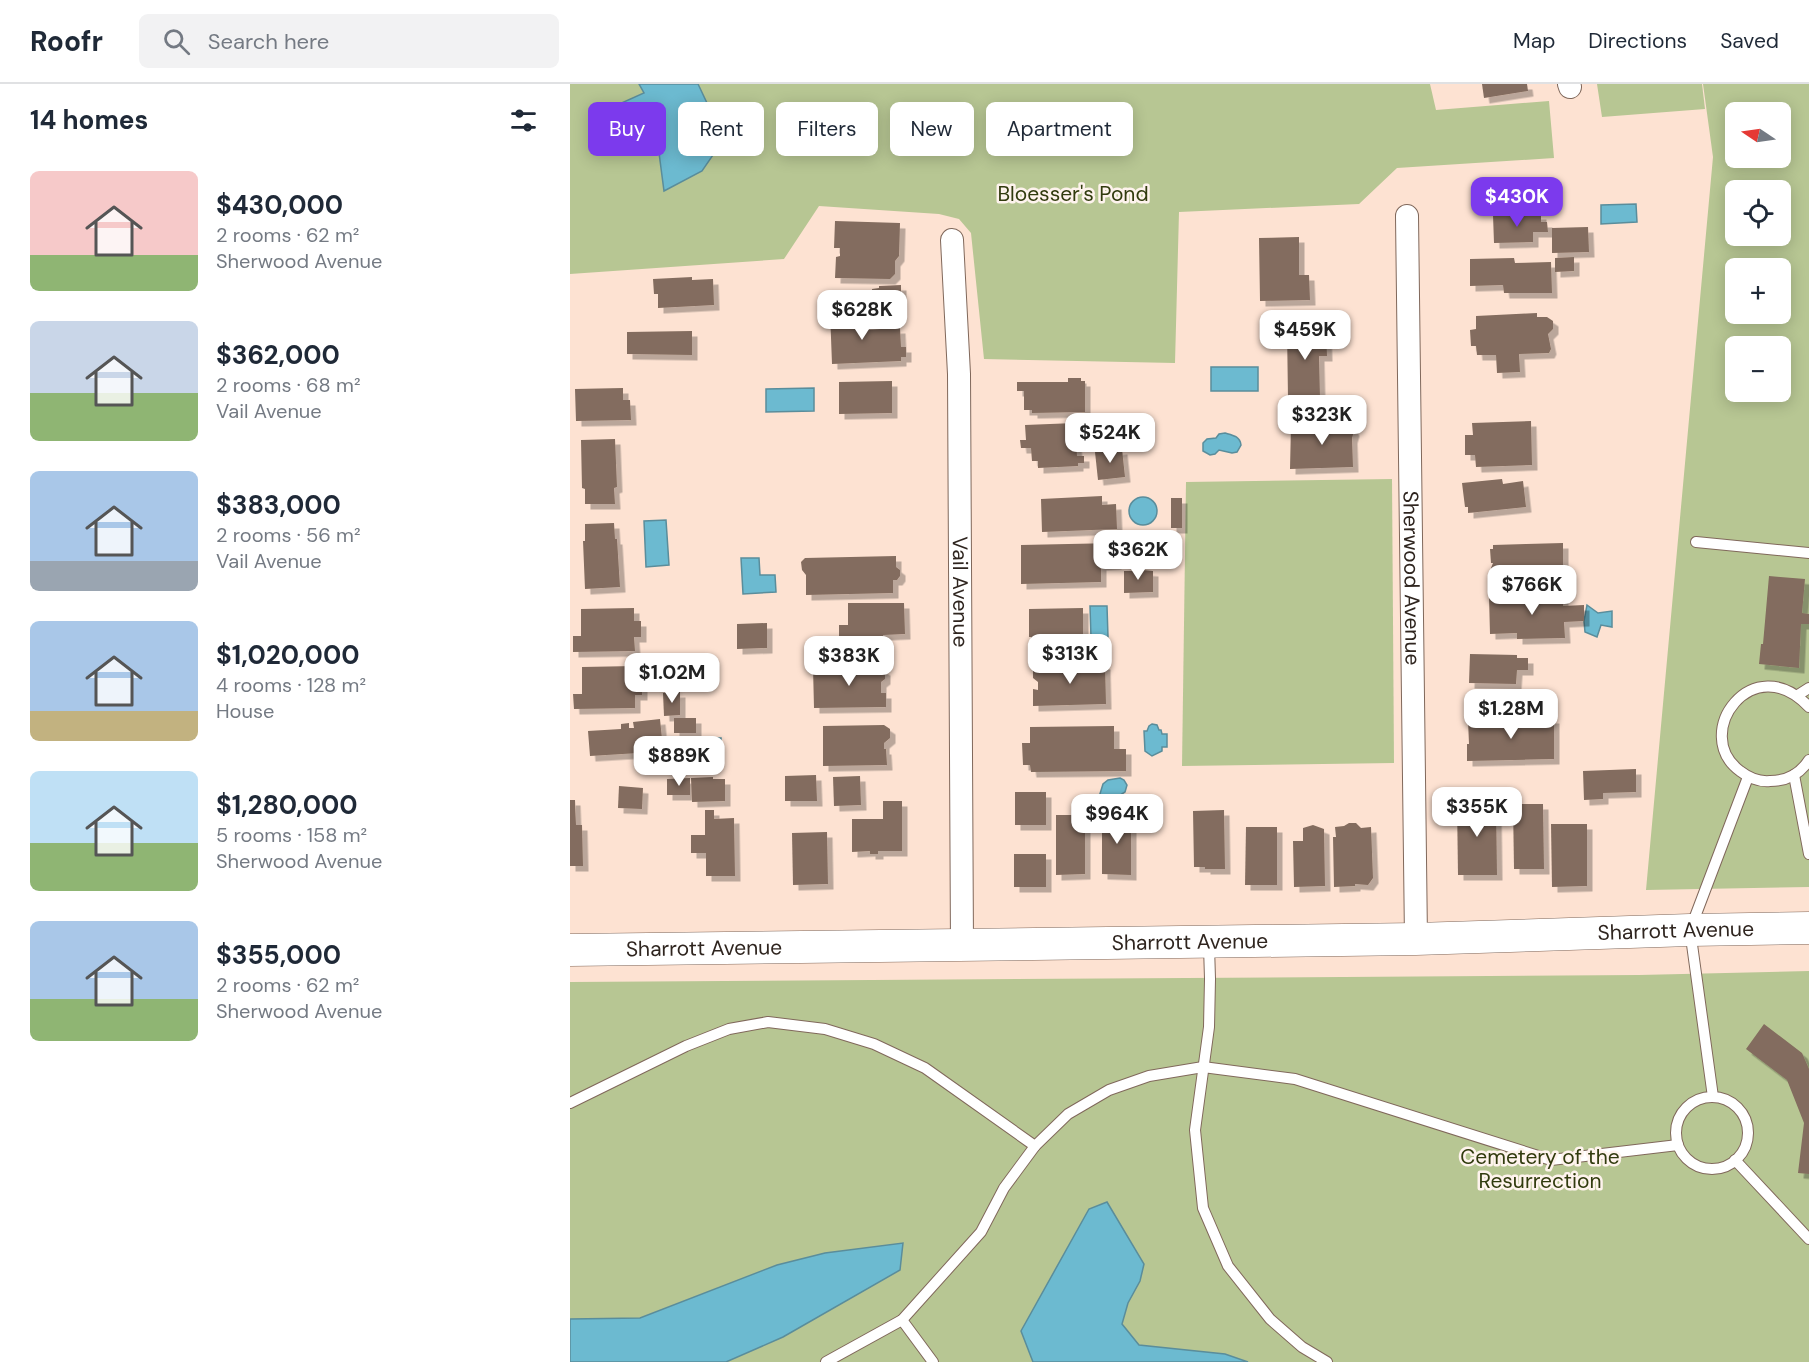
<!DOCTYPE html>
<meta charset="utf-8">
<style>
:root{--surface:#fff;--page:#f2f2f3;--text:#1f2937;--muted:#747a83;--line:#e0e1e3;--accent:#7c3aed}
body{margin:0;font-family:"DM Sans",sans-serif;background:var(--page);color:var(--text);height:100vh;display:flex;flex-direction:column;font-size:22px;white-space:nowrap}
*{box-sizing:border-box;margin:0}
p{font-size:20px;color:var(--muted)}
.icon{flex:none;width:33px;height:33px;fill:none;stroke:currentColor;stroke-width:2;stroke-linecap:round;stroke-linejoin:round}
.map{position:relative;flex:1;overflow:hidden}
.details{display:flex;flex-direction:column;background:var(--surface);width:570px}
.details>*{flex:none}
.hud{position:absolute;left:18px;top:18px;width:570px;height:54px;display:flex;gap:12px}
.needle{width:39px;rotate:283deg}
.fabs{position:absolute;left:1155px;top:18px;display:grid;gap:12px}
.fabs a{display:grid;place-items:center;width:66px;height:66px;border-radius:9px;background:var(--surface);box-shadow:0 3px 15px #0003;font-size:30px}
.price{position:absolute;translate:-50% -51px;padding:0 14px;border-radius:12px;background:#fff;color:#222;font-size:20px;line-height:39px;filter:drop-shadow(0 2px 3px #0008)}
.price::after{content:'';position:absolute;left:50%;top:36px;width:18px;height:14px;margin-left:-9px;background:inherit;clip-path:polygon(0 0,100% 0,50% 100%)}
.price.selected{background:var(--accent);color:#fff}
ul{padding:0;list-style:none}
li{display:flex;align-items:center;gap:18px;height:150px;padding:0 30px}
li span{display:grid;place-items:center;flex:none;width:168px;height:120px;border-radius:9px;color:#555}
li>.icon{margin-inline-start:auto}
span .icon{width:72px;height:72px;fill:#fffc;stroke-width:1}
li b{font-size:26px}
h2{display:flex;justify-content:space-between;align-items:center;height:72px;padding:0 30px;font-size:26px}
.chip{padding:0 21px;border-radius:9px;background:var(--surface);box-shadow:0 3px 15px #0003;font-size:21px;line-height:54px}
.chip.selected{background:var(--accent);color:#fff}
header{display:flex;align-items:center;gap:36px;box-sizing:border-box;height:84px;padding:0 30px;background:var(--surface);border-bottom:2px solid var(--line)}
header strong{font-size:28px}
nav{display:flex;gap:33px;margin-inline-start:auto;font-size:21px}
.search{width:420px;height:54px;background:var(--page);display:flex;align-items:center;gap:15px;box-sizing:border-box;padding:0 21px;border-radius:9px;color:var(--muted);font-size:22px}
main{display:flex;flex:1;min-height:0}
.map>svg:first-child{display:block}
.green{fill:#b7c693;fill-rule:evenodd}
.water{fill:#6cbad0;stroke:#5a8d9b;stroke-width:1.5}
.building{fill:#836c5e;filter:url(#shadow)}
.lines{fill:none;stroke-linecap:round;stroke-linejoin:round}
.lane-casing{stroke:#80685b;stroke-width:12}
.street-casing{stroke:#80685b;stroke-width:24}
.secondary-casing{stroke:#80685b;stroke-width:33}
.lane{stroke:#fff;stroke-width:10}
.street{stroke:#fff;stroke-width:22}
.secondary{stroke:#fff;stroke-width:32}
.labels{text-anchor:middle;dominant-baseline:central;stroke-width:5;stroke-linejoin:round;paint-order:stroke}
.park-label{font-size:21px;fill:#313b0e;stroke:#fef3ed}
.street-label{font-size:21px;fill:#2f251f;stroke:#fef3ed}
</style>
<header>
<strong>Roofr</strong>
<div class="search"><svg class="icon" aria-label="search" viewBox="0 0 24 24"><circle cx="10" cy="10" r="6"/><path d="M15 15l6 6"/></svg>Search here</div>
<nav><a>Map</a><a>Directions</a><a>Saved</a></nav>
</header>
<main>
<section class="details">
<h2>14 homes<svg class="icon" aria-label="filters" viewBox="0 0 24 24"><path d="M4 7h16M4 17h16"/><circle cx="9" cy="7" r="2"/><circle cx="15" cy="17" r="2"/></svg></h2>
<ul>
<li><span style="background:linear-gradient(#f6c9c9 70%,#8fb573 0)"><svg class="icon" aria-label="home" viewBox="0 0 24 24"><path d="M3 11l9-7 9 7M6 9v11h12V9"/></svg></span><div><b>$430,000</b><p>2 rooms · 62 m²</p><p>Sherwood Avenue</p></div></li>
<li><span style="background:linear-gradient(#c9d6e8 60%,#8fb573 0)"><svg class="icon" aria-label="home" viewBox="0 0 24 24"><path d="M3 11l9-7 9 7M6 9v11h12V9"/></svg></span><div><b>$362,000</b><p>2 rooms · 68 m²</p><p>Vail Avenue</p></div></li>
<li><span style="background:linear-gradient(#a9c7e8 75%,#9aa5b1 0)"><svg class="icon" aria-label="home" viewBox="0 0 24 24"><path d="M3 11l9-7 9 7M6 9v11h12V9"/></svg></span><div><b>$383,000</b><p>2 rooms · 56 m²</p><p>Vail Avenue</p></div></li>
<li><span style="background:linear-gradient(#a9c7e8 75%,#c2b280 0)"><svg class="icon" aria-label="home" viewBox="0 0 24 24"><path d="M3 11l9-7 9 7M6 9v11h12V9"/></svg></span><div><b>$1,020,000</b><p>4 rooms · 128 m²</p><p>House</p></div></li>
<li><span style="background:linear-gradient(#bfe0f5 60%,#8fb573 0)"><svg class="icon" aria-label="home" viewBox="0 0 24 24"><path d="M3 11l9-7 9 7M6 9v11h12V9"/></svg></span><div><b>$1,280,000</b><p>5 rooms · 158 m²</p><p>Sherwood Avenue</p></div></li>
<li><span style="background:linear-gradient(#a9c7e8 65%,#8fb573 0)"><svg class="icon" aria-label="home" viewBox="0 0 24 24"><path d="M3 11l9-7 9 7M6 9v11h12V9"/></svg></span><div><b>$355,000</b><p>2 rooms · 62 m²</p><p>Sherwood Avenue</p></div></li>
</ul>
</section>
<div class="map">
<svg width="1239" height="1278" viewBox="0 0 1239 1278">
<defs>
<filter id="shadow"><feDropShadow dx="5.5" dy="5.5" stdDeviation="0" flood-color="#0004"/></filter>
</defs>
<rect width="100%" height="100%" fill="#fde2d2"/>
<g class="green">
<polygon points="0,0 860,0 866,26 979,17 984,74 827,84 789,120 609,128 605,279 414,275 401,149 389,135 369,130 249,122 214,175 0,190"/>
<polygon points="1027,0 1132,0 1135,25 1032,33"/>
<path d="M1133,0h106v803l-163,3 67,-733zM1166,28h44v46h-44zM1166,106h44v46h-44zM1166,184h44v46h-44zM1166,262h44v46h-44z"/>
<polygon points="822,395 824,679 612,682 616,398"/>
<polygon points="1239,887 1239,1278 0,1278 0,898 1069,891"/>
</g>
<g class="water">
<polygon points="69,0 128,0 154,55 132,87 94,107 89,69 36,26 74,9"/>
<polygon points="1066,120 1067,138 1031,140 1031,121"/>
<rect x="641" y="283" width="47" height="24"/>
<polygon points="244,304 244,327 196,328 196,305"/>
<path d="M655,349c7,2 15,3 16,12l-4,7 -5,1 -13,-3 -4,4 -5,1 -7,-4v-8l4,-4 9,-1 3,-4z"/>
<circle cx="573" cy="427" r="14"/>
<polygon points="96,436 99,481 76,483 74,437"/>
<polygon points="171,474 189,474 190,491 205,491 206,508 173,510"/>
<polygon points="1017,521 1028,529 1042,527 1042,543 1031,541 1027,553 1015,548 1014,537"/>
<polygon points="520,522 537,522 538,553 534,554 534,558 525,558 525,554 521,554"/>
<polygon points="582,640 587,641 589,646 591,646 592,650 597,650 597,663 592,663 592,667 582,672 575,667 574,647 577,647 579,642"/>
<rect x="130" y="654" width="21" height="29"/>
<polygon points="550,694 554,696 557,701 555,708 544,715 540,721 535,722 531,720 529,713 533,700 538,696"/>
<polygon points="537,1118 574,1180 570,1197 558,1219 552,1240 569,1261 655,1270 678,1278 463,1278 451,1247 519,1125"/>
<polygon points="333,1159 330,1186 213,1253 156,1278 0,1278 0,1235 70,1234 207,1181 255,1169"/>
</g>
<g class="building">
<polygon points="912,0 957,0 958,7 914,14"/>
<polygon points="971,130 971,138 977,138 978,148 963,148 963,158 924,159 923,131"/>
<polygon points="265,137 330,139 329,172 325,177 325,190 320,195 265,194 266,173 270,172 270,164 264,164"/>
<polygon points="1018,143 1019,168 982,169 982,144"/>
<polygon points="729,153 729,191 739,191 740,216 690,217 689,154"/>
<polygon points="1004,173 1004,187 985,188 985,174"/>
<polygon points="944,174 945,179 981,178 982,209 934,209 933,201 900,202 900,175"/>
<polygon points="122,193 122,196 143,195 144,221 88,224 88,210 84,210 83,195"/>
<polygon points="331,201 331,218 309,218 309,216 303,216 302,205 309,204 309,202"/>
<polygon points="291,225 292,246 330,244 331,263 336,263 336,273 331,273 331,277 262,280 260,227"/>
<polygon points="967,229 967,233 977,233 983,237 983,245 978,250 981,265 979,269 949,270 950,288 927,289 926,271 907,271 906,262 901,262 900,246 906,245 906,232"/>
<polygon points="717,244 756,244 757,272 749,272 750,314 718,315"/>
<polygon points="122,247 122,271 57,270 57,248"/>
<polygon points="498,294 511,294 511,297 515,297 515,328 462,329 462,326 454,326 454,307 447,307 447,298 498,298"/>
<polygon points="322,297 322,329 269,330 269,298"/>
<polygon points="53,304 53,316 60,316 61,336 6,337 5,305"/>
<polygon points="554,336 555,356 540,357 539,337"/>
<polygon points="961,337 962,381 906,383 905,371 895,371 895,351 903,351 902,339"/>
<polygon points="505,339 507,372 514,372 514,379 508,379 508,382 468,384 468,377 462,377 461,364 451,364 450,356 456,356 455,341"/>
<polygon points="781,339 784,347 782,354 783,383 720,385 721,341"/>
<polygon points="45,355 47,403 44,404 45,420 15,420 15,405 12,404 11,356"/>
<polygon points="552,365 555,393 528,396 525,368"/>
<polygon points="932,395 933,400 953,397 956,423 898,429 898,423 895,423 892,399"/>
<polygon points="532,412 532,421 546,420 547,445 472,448 471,415"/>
<rect x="601" y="414" width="11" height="30"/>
<polygon points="44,439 45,455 47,455 50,503 15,505 13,457 15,457 15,440"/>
<polygon points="546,459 546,480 531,481 531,498 451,500 451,461"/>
<polygon points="993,459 993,496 923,497 921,496 921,484 923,479 921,479 920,465 923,465 923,461"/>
<polygon points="326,472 326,483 330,486 330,492 327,496 323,496 323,509 236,511 236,491 232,486 231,478 235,474"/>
<polygon points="565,482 572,483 572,486 583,487 583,508 554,509 554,487 565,487"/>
<polygon points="1199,492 1235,495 1232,529 1239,530 1239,540 1231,540 1229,584 1189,580 1191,560 1193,560"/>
<polygon points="993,510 993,522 1014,521 1014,537 994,538 995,554 947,555 947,549 920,550 919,513"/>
<polygon points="278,519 334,519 335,550 313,551 313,558 278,558 278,554 269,554 269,541 278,541"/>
<polygon points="64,524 64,537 71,537 71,553 64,553 65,567 3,568 3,552 11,552 11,525"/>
<polygon points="513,524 513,566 461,567 461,553 459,553 459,525"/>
<polygon points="197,539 197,564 167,565 167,540"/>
<polygon points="900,570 947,571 947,574 958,574 958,586 947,586 946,600 899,599"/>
<polygon points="535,580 536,620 463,622 463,605 468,606 468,598 463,594 463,585 467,581"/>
<polygon points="65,582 65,595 72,595 72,611 65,611 65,624 4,625 3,610 12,610 12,583"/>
<polygon points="243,583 308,583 315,586 315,595 311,598 311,609 316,609 316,623 244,624"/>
<polygon points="110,608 110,631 94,632 93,609"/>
<rect x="104" y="634" width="22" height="15"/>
<polygon points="984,634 984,675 897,677 897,660 899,660 898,636"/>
<polygon points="90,635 93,665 85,665 85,668 20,672 18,647 51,645 51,640 59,639 59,644 64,644 63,638"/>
<polygon points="314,641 320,645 320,654 314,659 314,665 316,665 317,681 253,682 253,642"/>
<polygon points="544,642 544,665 556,665 556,687 461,688 460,681 453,681 452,659 460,659 460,643"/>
<polygon points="127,666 128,681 97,683 96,668"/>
<polygon points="1066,685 1066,708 1033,709 1033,715 1014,716 1013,687"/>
<polygon points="246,691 247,717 215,717 215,692"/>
<polygon points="290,692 291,721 264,722 263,693"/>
<polygon points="143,693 143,695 155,695 155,717 122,718 121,694"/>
<polygon points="120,694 120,711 97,711 97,695"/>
<polygon points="49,702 73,704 72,725 48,724"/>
<rect x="445" y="708" width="31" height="33"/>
<polygon points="0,716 5,716 6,741 12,741 13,782 0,782"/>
<polygon points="313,717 332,717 332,767 308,767 308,770 300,770 300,767 282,768 282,735 313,735"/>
<polygon points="887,718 926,718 927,791 888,791"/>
<polygon points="943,720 973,720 974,785 944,785"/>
<polygon points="135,726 144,726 144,735 164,734 165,792 136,792 136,769 121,769 121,751 135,751"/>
<polygon points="654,726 655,785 635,785 635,783 624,783 623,727"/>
<polygon points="486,731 515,731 515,790 486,791"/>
<polygon points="532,731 561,731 561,791 532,790"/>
<polygon points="779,739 786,739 791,744 801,743 803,794 798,801 785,800 785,802 764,803 763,753 766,753 765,743 774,742"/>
<polygon points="981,740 1017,740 1017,802 982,803"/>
<polygon points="743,741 754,745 755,802 724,803 723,757 733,757 733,744"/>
<polygon points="676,743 707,743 707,801 675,801"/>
<polygon points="257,748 258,800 223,801 222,749"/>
<rect x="444" y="770" width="32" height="33"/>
<polygon points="1194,940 1232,969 1239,985 1239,1090 1228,1089 1234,1039 1217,996 1176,965"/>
</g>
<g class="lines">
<defs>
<g id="lane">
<polyline points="1126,458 1239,469"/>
<polyline points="1228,611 1239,604"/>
<path d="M1239,623c-56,-60 -119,27 -69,64 9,7 19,11 30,10 16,0 30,-7 39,-21"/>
<polyline points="1224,691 1239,770"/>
<polyline points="639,862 640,895 639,943 625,1046 633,1124 658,1182 700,1235 732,1263 757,1278"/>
<polyline points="1143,1013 1120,846 1178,693"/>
<circle cx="1142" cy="1049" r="36"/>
<polyline points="0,1019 116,962 159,945 198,938 255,945 304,960 355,984 465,1062"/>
<polyline points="1165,1076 1239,1155"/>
<polyline points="332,1236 363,1278"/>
<polyline points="256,1278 332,1236 411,1148 434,1104 465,1062 498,1030 539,1006 579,992 633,983 725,995 981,1076 1108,1061"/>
</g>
<g id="street">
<polyline points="999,0 1000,3"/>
<path id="s1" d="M837,132l9,723"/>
<path id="s2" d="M382,156l7,134 3,571"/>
</g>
<g id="secondary">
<path id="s3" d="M0,866l846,-11 274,-9 119,-2"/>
</g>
</defs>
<use href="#lane" class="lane-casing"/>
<use href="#street" class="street-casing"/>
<use href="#secondary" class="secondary-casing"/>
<use href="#lane" class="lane"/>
<use href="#street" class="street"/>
<use href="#secondary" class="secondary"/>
</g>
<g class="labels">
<g class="park-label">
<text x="503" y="110">Bloesser's Pond</text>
<text x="970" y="1073">Cemetery of the<tspan x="970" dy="24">Resurrection</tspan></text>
</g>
<g class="street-label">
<text stroke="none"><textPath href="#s1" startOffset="362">Sherwood Avenue</textPath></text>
<text stroke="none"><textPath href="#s2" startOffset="352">Vail Avenue</textPath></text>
<text stroke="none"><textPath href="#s3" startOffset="1106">Sharrott Avenue</textPath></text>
<text stroke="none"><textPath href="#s3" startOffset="620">Sharrott Avenue</textPath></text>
<text stroke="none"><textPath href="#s3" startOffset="134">Sharrott Avenue</textPath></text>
</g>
</g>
</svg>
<div class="fabs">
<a><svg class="needle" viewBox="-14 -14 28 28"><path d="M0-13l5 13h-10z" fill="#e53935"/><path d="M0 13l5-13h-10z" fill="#747a83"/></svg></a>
<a><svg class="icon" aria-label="locate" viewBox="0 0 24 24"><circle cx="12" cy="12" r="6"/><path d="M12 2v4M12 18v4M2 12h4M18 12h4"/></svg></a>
<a>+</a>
<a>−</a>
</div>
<b class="price selected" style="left:947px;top:144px">$430K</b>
<b class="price" style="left:292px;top:257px">$628K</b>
<b class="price" style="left:735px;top:277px">$459K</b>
<b class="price" style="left:752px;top:362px">$323K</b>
<b class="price" style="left:540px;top:380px">$524K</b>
<b class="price" style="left:568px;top:497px">$362K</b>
<b class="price" style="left:962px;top:532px">$766K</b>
<b class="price" style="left:500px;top:601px">$313K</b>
<b class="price" style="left:279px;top:603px">$383K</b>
<b class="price" style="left:102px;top:620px">$1.02M</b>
<b class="price" style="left:941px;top:656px">$1.28M</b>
<b class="price" style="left:109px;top:703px">$889K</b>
<b class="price" style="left:907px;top:754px">$355K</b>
<b class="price" style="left:547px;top:761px">$964K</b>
<div class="hud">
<a class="chip selected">Buy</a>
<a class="chip">Rent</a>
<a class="chip">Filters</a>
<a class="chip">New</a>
<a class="chip">Apartment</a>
</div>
</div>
</main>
